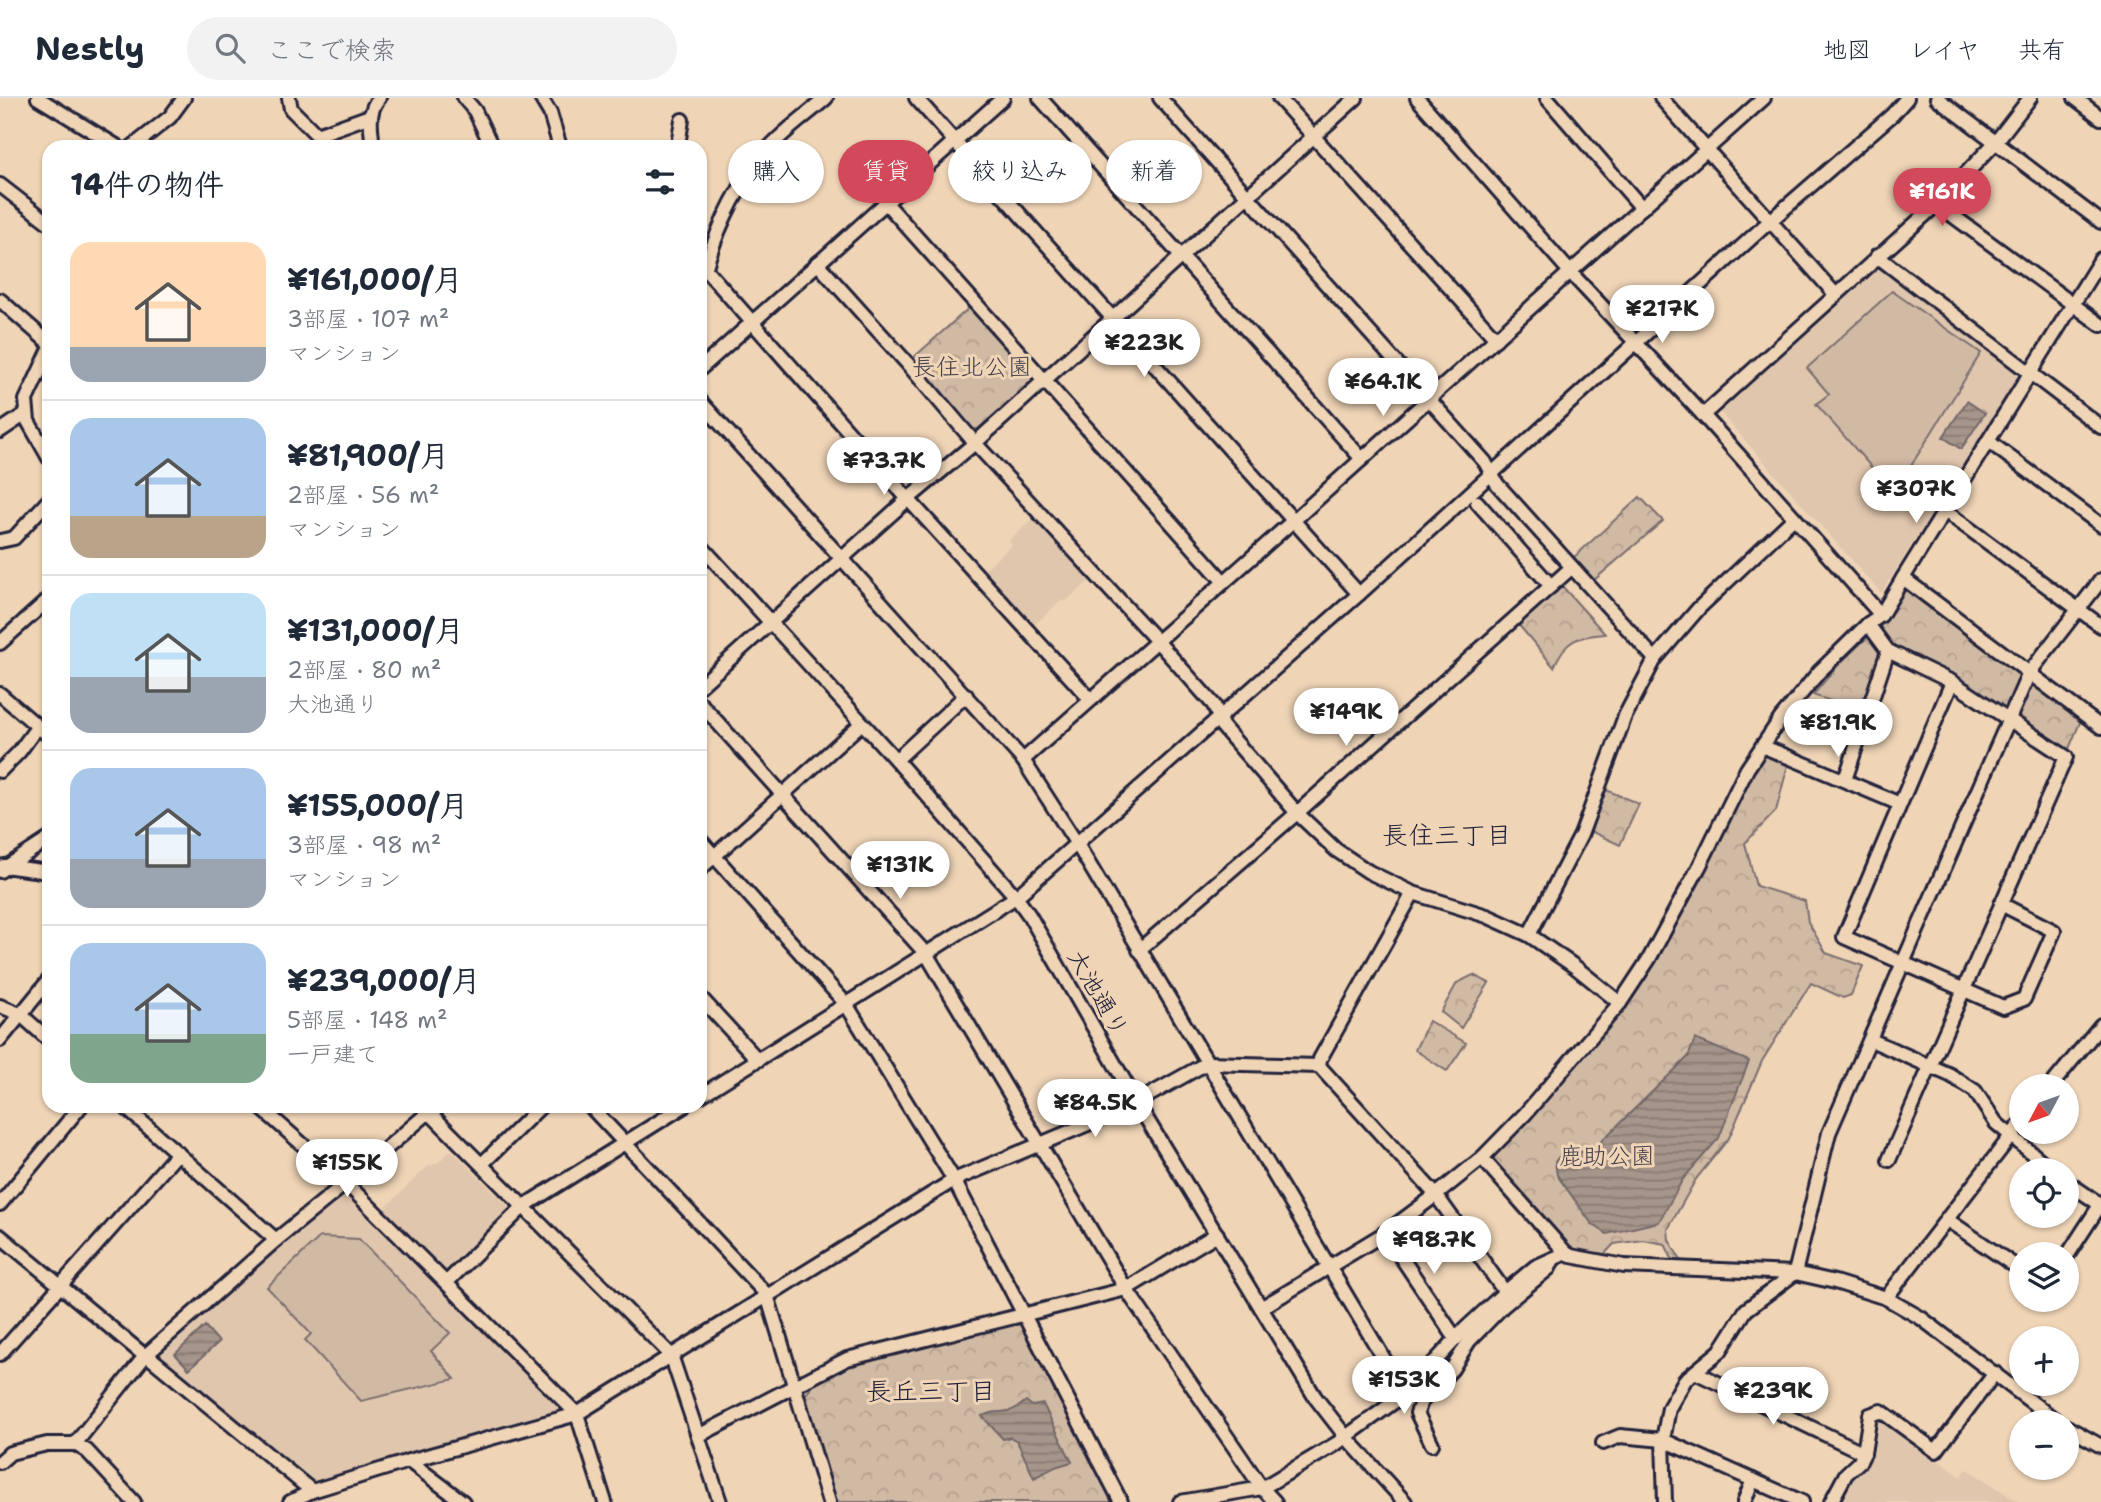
<!DOCTYPE html>
<html lang="ja">
<meta charset="utf-8">
<style>
:root{--surface:#fff;--page:#f2f2f3;--text:#1f2937;--muted:#747a83;--line:#e0e1e3;--accent:#d1495b}
body{margin:0;font-family:"Shantell Sans","Klee One",sans-serif;background:var(--page);color:var(--text);height:100vh;display:flex;flex-direction:column;font-size:26px;white-space:nowrap}
*{box-sizing:border-box;margin:0}
p{font-size:23px;color:var(--muted)}
.icon{flex:none;width:38px;height:38px;fill:none;stroke:currentColor;stroke-width:2;stroke-linecap:round;stroke-linejoin:round}
.map{position:relative;flex:1;overflow:hidden}
.side{position:absolute;left:42px;top:42px;width:665px;height:973px;display:flex;flex-direction:column;background:var(--surface);border-radius:21px;box-shadow:0 2px 5px #0004}
.side>*{flex:none}
.guide{position:absolute;left:728px;top:42px;width:665px;height:63px;display:flex;gap:14px}
.needle{width:46px;rotate:229deg}
.fabs{position:absolute;left:2009px;top:976px;display:grid;gap:14px}
.fabs a{display:grid;place-items:center;width:70px;height:70px;border-radius:50%;background:var(--surface);box-shadow:0 2px 5px #0004;font-size:35px}
.price{position:absolute;translate:-50% -60px;padding:0 16px;border-radius:24px;background:#fff;color:#222;font-size:23px;line-height:46px;filter:drop-shadow(0 2px 4px #0008)}
.price::after{content:'';position:absolute;left:50%;top:42px;width:21px;height:16px;margin-left:-10px;background:inherit;clip-path:polygon(0 0,100% 0,50% 100%)}
.price.current{background:var(--accent);color:#fff}
ul{padding:0;list-style:none}
li{display:flex;align-items:center;gap:21px;height:175px;padding:0 28px}
li+li{border-top:2px solid var(--line)}
li span{display:grid;place-items:center;flex:none;width:196px;height:140px;border-radius:21px;color:#555}
li>.icon{margin-inline-start:auto}
span .icon{width:84px;height:84px;fill:#fffc;stroke-width:1}
li b{font-size:30px}
h2{display:flex;justify-content:space-between;align-items:center;height:84px;padding:0 28px;font-size:30px}
.chip{padding:0 24px;border-radius:32px;background:var(--surface);box-shadow:0 2px 5px #0004;font-size:24px;line-height:63px}
.chip.current{background:var(--accent);color:#fff}
header{display:flex;align-items:center;gap:42px;box-sizing:border-box;height:98px;padding:0 35px;background:var(--surface);border-bottom:2px solid var(--line)}
header strong{font-size:33px}
nav{display:flex;gap:38px;margin-inline-start:auto;font-size:24px}
.search{width:490px;height:63px;background:var(--page);display:flex;align-items:center;gap:18px;box-sizing:border-box;padding:0 24px;border-radius:38px;color:var(--muted);font-size:26px}
.map>svg:first-child{display:block}
.built{fill:#e0c6ad}
.forest{fill:url(#forest-crowns);stroke:#7a6e70;stroke-width:2}
.pitch{fill:#d1baa4;stroke:#7a6e70;stroke-width:2}
.water{fill:url(#water-rules);stroke:#71676a;stroke-width:2}
.lines{fill:none;stroke-linecap:round;stroke-linejoin:round}
.minor-casing{stroke:#22223b;stroke-width:18}
.minor{stroke:#efd4b6;stroke-width:12}
.labels{text-anchor:middle;dominant-baseline:central;stroke-width:6;stroke-linejoin:round;paint-order:stroke}
.park-label{font-size:24px;fill:#454050;stroke:#efd4b6}
.street-label{font-size:24px;fill:#22223b;stroke:#efd4b6}
.neighbourhood-label{font-size:26px;fill:#22223b;stroke:#efd4b6}
</style>
<header>
<strong>Nestly</strong>
<div class="search"><svg class="icon" aria-label="search" viewBox="0 0 24 24"><circle cx="10" cy="10" r="6"/><path d="M15 15l6 6"/></svg>ここで検索</div>
<nav><a>地図</a><a>レイヤ</a><a>共有</a></nav>
</header>
<div class="map">
<svg width="2101" height="1404" viewBox="0 0 2101 1404">
<defs>
<pattern id="forest-crowns" width="20" height="18" patternUnits="userSpaceOnUse" patternTransform="scale(1.75)"><rect width="20" height="18" fill="#d1baa4"/><path d="M2 6a3 3 0 1 1 6 0M12 15a3 3 0 1 1 6 0" fill="none" stroke="#b3a08e"/></pattern>
<pattern id="water-rules" width="6" height="5" patternUnits="userSpaceOnUse" patternTransform="scale(1.75)"><rect width="6" height="5" fill="#a6958a"/><path d="M0 2.5h6" fill="none" stroke="#877972"/></pattern>
</defs>
<rect width="100%" height="100%" fill="#efd4b6"/>
<filter id="ink" filterUnits="userSpaceOnUse"><feTurbulence type="fractalNoise" baseFrequency=".0143" numOctaves="2"/><feDisplacementMap in="SourceGraphic" scale="14" xChannelSelector="R" yChannelSelector="G"/><feConvolveMatrix kernelMatrix="1 2 1 2 8 2 1 2 1" color-interpolation-filters="sRGB"/></filter>
<g filter="url(#ink)">
<g class="built">
<polygon points="1876,169 2020,278 1881,495 1716,310"/>
<polygon points="1038,417 1093,480 1065,504 1062,502 1034,527 985,471 1012,447 1009,442"/>
<polygon points="451,1052 508,1108 507,1117 446,1178 381,1114 427,1069 439,1064"/>
<polygon points="345,1094 558,1304 556,1313 314,1387 157,1254"/>
<polygon points="1881,1321 1961,1379 1967,1371 2019,1404 1836,1404 1849,1380 1866,1361 1877,1324"/>
</g>
<g class="forest">
<polygon points="971,208 1032,278 1032,284 978,331 973,331 912,261"/>
<polygon points="1640,399 1663,423 1594,482 1573,460"/>
<path d="M1562,488l43,48c-28,2 -40,6 -51,33l-36,-43z"/>
<polygon points="1908,488 2081,622 2068,653 1889,551 1875,530 1885,525"/>
<polygon points="1871,536 1884,554 1865,615 1813,597 1839,566"/>
<polygon points="1762,648 1790,659 1776,713 1745,745 1756,788 1805,803 1808,824 1826,855 1863,868 1851,897 1843,900 1811,885 1762,963 1729,1040 1696,1081 1668,1131 1669,1142 1683,1166 1674,1165 1665,1146 1643,1142 1614,1146 1597,1164 1571,1158 1482,1060 1620,905"/>
<polygon points="1604,691 1639,706 1620,747 1588,732"/>
<polygon points="1473,877 1489,885 1461,930 1441,914 1457,885"/>
<polygon points="1429,923 1466,945 1447,973 1415,952"/>
<path d="M1023,1220l93,184h-281l-10,-22 3,-4 -23,-81 7,-8v-3l5,-4c10,-1 21,-5 27,-15l20,-6 3,2z"/>
</g>
<g class="pitch">
<polygon points="1892,193 1981,255 1894,395 1816,306 1829,296 1807,270"/>
<polygon points="320,1139 359,1141 450,1235 431,1253 455,1281 361,1303 305,1242 311,1236 267,1189"/>
</g>
<g class="water">
<polygon points="1967,303 1985,315 1961,351 1943,339"/>
<polygon points="1695,941 1749,963 1719,1040 1683,1081 1659,1124 1607,1136 1592,1126 1557,1077 1555,1064 1563,1053 1590,1054 1688,959"/>
<polygon points="205,1228 219,1244 189,1271 175,1256"/>
<path d="M1026,1303l6,5 11,-2 29,58 -17,5 -21,11 -17,-37 -7,-4 -7,2 -21,-23c19,-9 23,3 44,-15z"/>
</g>
<g class="lines">
<defs>
<g id="minor">
<polyline points="38,0 118,49"/>
<polyline points="289,0 291,11 317,37 370,18"/>
<polyline points="464,0 475,13 492,49"/>
<polyline points="541,0 550,15 560,49"/>
<polyline points="916,0 1359,496"/>
<polyline points="1040,0 1362,361"/>
<polyline points="1160,0 1485,364 1497,386 1655,561 1625,618 1581,737 1529,837"/>
<polyline points="1279,0 1496,241"/>
<polyline points="1417,0 1571,175 1703,317 1881,517"/>
<polyline points="1547,0 1642,110"/>
<polyline points="1661,0 1835,196"/>
<polyline points="1937,0 2101,124"/>
<polyline points="2030,0 1995,45 1937,106 2101,227"/>
<polyline points="2075,0 2101,20"/>
<polyline points="132,49 170,19 184,0"/>
<path d="M373,49c-2,-18 -6,-35 6,-49"/>
<polyline points="675,49 678,47 682,22"/>
<polyline points="0,87 49,125"/>
<polyline points="886,105 1224,484"/>
<polyline points="1877,158 2101,329"/>
<polyline points="2101,161 1903,480 2101,629"/>
<polyline points="700,165 908,401 1090,601"/>
<polyline points="817,165 907,265 975,345 1157,543 1214,607 1222,628 1297,715 1336,752 1369,774 1413,795 1487,818 1529,837 1574,868 1620,905"/>
<path d="M705,172c13,-45 33,-86 63,-121 17,-19 39,-34 58,-51"/>
<polyline points="0,202 49,245"/>
<polyline points="49,253 26,302 28,323 49,360"/>
<polyline points="700,271 1003,0"/>
<polyline points="700,303 1023,662 1077,746 1405,1296"/>
<polyline points="1703,317 1937,106"/>
<polyline points="0,333 27,315"/>
<polyline points="1988,343 2101,427"/>
<polyline points="1477,404 1551,488"/>
<polyline points="1945,413 2101,528"/>
<polyline points="0,443 14,440 49,402"/>
<polyline points="700,447 896,662 1016,799 1029,817 1137,1005 1315,1299 1346,1339 1405,1404"/>
<polyline points="1868,526 1888,553 1952,584 2066,659 1889,1062"/>
<polyline points="0,545 49,501"/>
<polyline points="1655,561 1699,510 1794,420"/>
<polyline points="1952,584 1844,839 2003,909 2024,901 2054,833 2001,806"/>
<polyline points="700,588 908,401 975,345 1356,0"/>
<polyline points="0,596 49,638"/>
<polyline points="700,605 927,857 1126,1191 1262,1390 1275,1404"/>
<polyline points="1762,648 1900,706"/>
<polyline points="896,662 966,597"/>
<polyline points="1023,662 1294,422 1764,0"/>
<polyline points="0,673 19,654 38,628"/>
<polyline points="1845,682 1888,553"/>
<polyline points="700,742 846,906 954,1082 1121,1404"/>
<polyline points="4,768 49,774"/>
<polyline points="700,771 862,625"/>
<polyline points="0,773 49,741"/>
<polyline points="1139,852 1297,715 1571,470"/>
<polyline points="700,899 758,962"/>
<polyline points="0,908 20,916 49,942"/>
<polyline points="0,942 49,882"/>
<polyline points="1871,942 1950,977 1975,993 1996,1025 2053,1073"/>
<polyline points="1319,968 1320,961 1413,795"/>
<polyline points="2050,989 2101,927"/>
<polyline points="700,998 1016,799 1359,496 1770,123 1892,17 1907,0"/>
<polyline points="124,1008 276,1142"/>
<polyline points="259,1008 346,1085 436,1008"/>
<polyline points="423,1008 671,1257 720,1404"/>
<polyline points="590,1008 767,1197 829,1404"/>
<polyline points="1482,1060 1566,1155"/>
<polyline points="482,1066 541,1008"/>
<polyline points="2067,1084 2101,1107"/>
<polyline points="0,1106 81,1008"/>
<polyline points="1946,1121 2021,1172"/>
<polyline points="1385,1135 1456,1241"/>
<polyline points="0,1138 145,1258"/>
<polyline points="2067,1158 2100,1107"/>
<polyline points="446,1185 524,1108 684,1008"/>
<polyline points="1886,1200 1921,1220 2059,1325"/>
<polyline points="1261,1210 1385,1135 1436,1097 1482,1060 1525,1016 1620,905 1649,861 1699,769 1747,671 1781,620 1819,574 1868,526 1881,517 1903,480"/>
<polyline points="0,1256 178,1055"/>
<polyline points="147,1257 312,1393"/>
<polyline points="1695,1274 1864,1355"/>
<polyline points="2067,1329 2101,1348"/>
<polyline points="698,1338 847,1261 1126,1191 1217,1136"/>
<polyline points="1603,1345 1620,1338 1663,1342 1802,1404"/>
<polyline points="75,1346 145,1258 276,1142 346,1085 577,1316 605,1404"/>
<polyline points="1432,1346 1417,1315 1421,1304 1452,1271 1469,1243 1503,1208 1549,1170 1553,1161"/>
<polyline points="409,1363 463,1404"/>
<polyline points="0,1364 10,1355 47,1346 75,1346 87,1353 134,1404"/>
<polyline points="290,1404 312,1393 409,1363 577,1316 954,1082 1126,1010 1207,965 1319,968 1436,1097 1505,1194 1535,1169 1566,1155 1571,1158 1624,1168 1795,1175 1829,1035 2029,575 2101,482"/>
<polyline points="1180,1404 1262,1390 1336,1346 1405,1296 1465,1231 1505,1194"/>
<polyline points="1665,1404 1663,1342 1669,1310 1685,1282 1720,1253 1746,1212 1795,1175 1835,1184 1886,1200 2021,1025"/>
<polyline points="1744,1404 1753,1382"/>
<polyline points="1831,1404 1846,1376 1860,1363 1864,1355 1870,1317 1881,1313 1936,1353 1995,1275"/>
</g>
</defs>
<use href="#minor" class="minor-casing"/>
<use href="#minor" class="minor"/>
</g>
</g>
<g class="labels">
<g class="park-label">
<text x="972" y="269">長住北公園</text>
<text x="1607" y="1058">鹿助公園</text>
</g>
<g class="street-label">
<text transform="translate(1098 895) rotate(60)">大池通り</text>
</g>
<g class="neighbourhood-label">
<text x="1447" y="736">長住三丁目</text>
<text x="931" y="1292">長丘三丁目</text>
</g>
</g>
</svg>
<div class="fabs">
<a><svg class="needle" viewBox="-14 -14 28 28"><path d="M0-13l5 13h-10z" fill="#e53935"/><path d="M0 13l5-13h-10z" fill="#747a83"/></svg></a>
<a><svg class="icon" aria-label="locate" viewBox="0 0 24 24"><circle cx="12" cy="12" r="6"/><path d="M12 2v4M12 18v4M2 12h4M18 12h4"/></svg></a>
<a><svg class="icon" aria-label="layers" viewBox="0 0 24 24"><path d="M12 4l9 5-9 5-9-5zM3 14l9 5 9-5"/></svg></a>
<a>+</a>
<a>−</a>
</div>
<b class="price current" style="left:1942px;top:130px">¥161K</b>
<b class="price" style="left:1662px;top:247px">¥217K</b>
<b class="price" style="left:1144px;top:281px">¥223K</b>
<b class="price" style="left:1383px;top:320px">¥64.1K</b>
<b class="price" style="left:884px;top:399px">¥73.7K</b>
<b class="price" style="left:1916px;top:427px">¥307K</b>
<b class="price" style="left:1346px;top:650px">¥149K</b>
<b class="price" style="left:1838px;top:661px">¥81.9K</b>
<b class="price" style="left:900px;top:803px">¥131K</b>
<b class="price" style="left:1095px;top:1041px">¥84.5K</b>
<b class="price" style="left:347px;top:1101px">¥155K</b>
<b class="price" style="left:1434px;top:1178px">¥98.7K</b>
<b class="price" style="left:1404px;top:1318px">¥153K</b>
<b class="price" style="left:1773px;top:1329px">¥239K</b>
<div class="guide">
<a class="chip">購入</a>
<a class="chip current">賃貸</a>
<a class="chip">絞り込み</a>
<a class="chip">新着</a>
</div>
<section class="side">
<h2>14件の物件<svg class="icon" aria-label="filters" viewBox="0 0 24 24"><path d="M4 7h16M4 17h16"/><circle cx="9" cy="7" r="2"/><circle cx="15" cy="17" r="2"/></svg></h2>
<ul>
<li><span style="background:linear-gradient(#ffd9b3 75%,#9aa5b1 0)"><svg class="icon" aria-label="home" viewBox="0 0 24 24"><path d="M3 11l9-7 9 7M6 9v11h12V9"/></svg></span><div><b>¥161,000/月</b><p>3部屋 · 107 m²</p><p>マンション</p></div></li>
<li><span style="background:linear-gradient(#a9c7e8 70%,#b9a48a 0)"><svg class="icon" aria-label="home" viewBox="0 0 24 24"><path d="M3 11l9-7 9 7M6 9v11h12V9"/></svg></span><div><b>¥81,900/月</b><p>2部屋 · 56 m²</p><p>マンション</p></div></li>
<li><span style="background:linear-gradient(#bfe0f5 60%,#9aa5b1 0)"><svg class="icon" aria-label="home" viewBox="0 0 24 24"><path d="M3 11l9-7 9 7M6 9v11h12V9"/></svg></span><div><b>¥131,000/月</b><p>2部屋 · 80 m²</p><p>大池通り</p></div></li>
<li><span style="background:linear-gradient(#a9c7e8 65%,#9aa5b1 0)"><svg class="icon" aria-label="home" viewBox="0 0 24 24"><path d="M3 11l9-7 9 7M6 9v11h12V9"/></svg></span><div><b>¥155,000/月</b><p>3部屋 · 98 m²</p><p>マンション</p></div></li>
<li><span style="background:linear-gradient(#a9c7e8 65%,#7fa58c 0)"><svg class="icon" aria-label="home" viewBox="0 0 24 24"><path d="M3 11l9-7 9 7M6 9v11h12V9"/></svg></span><div><b>¥239,000/月</b><p>5部屋 · 148 m²</p><p>一戸建て</p></div></li>
</ul>
</section>
</div>
